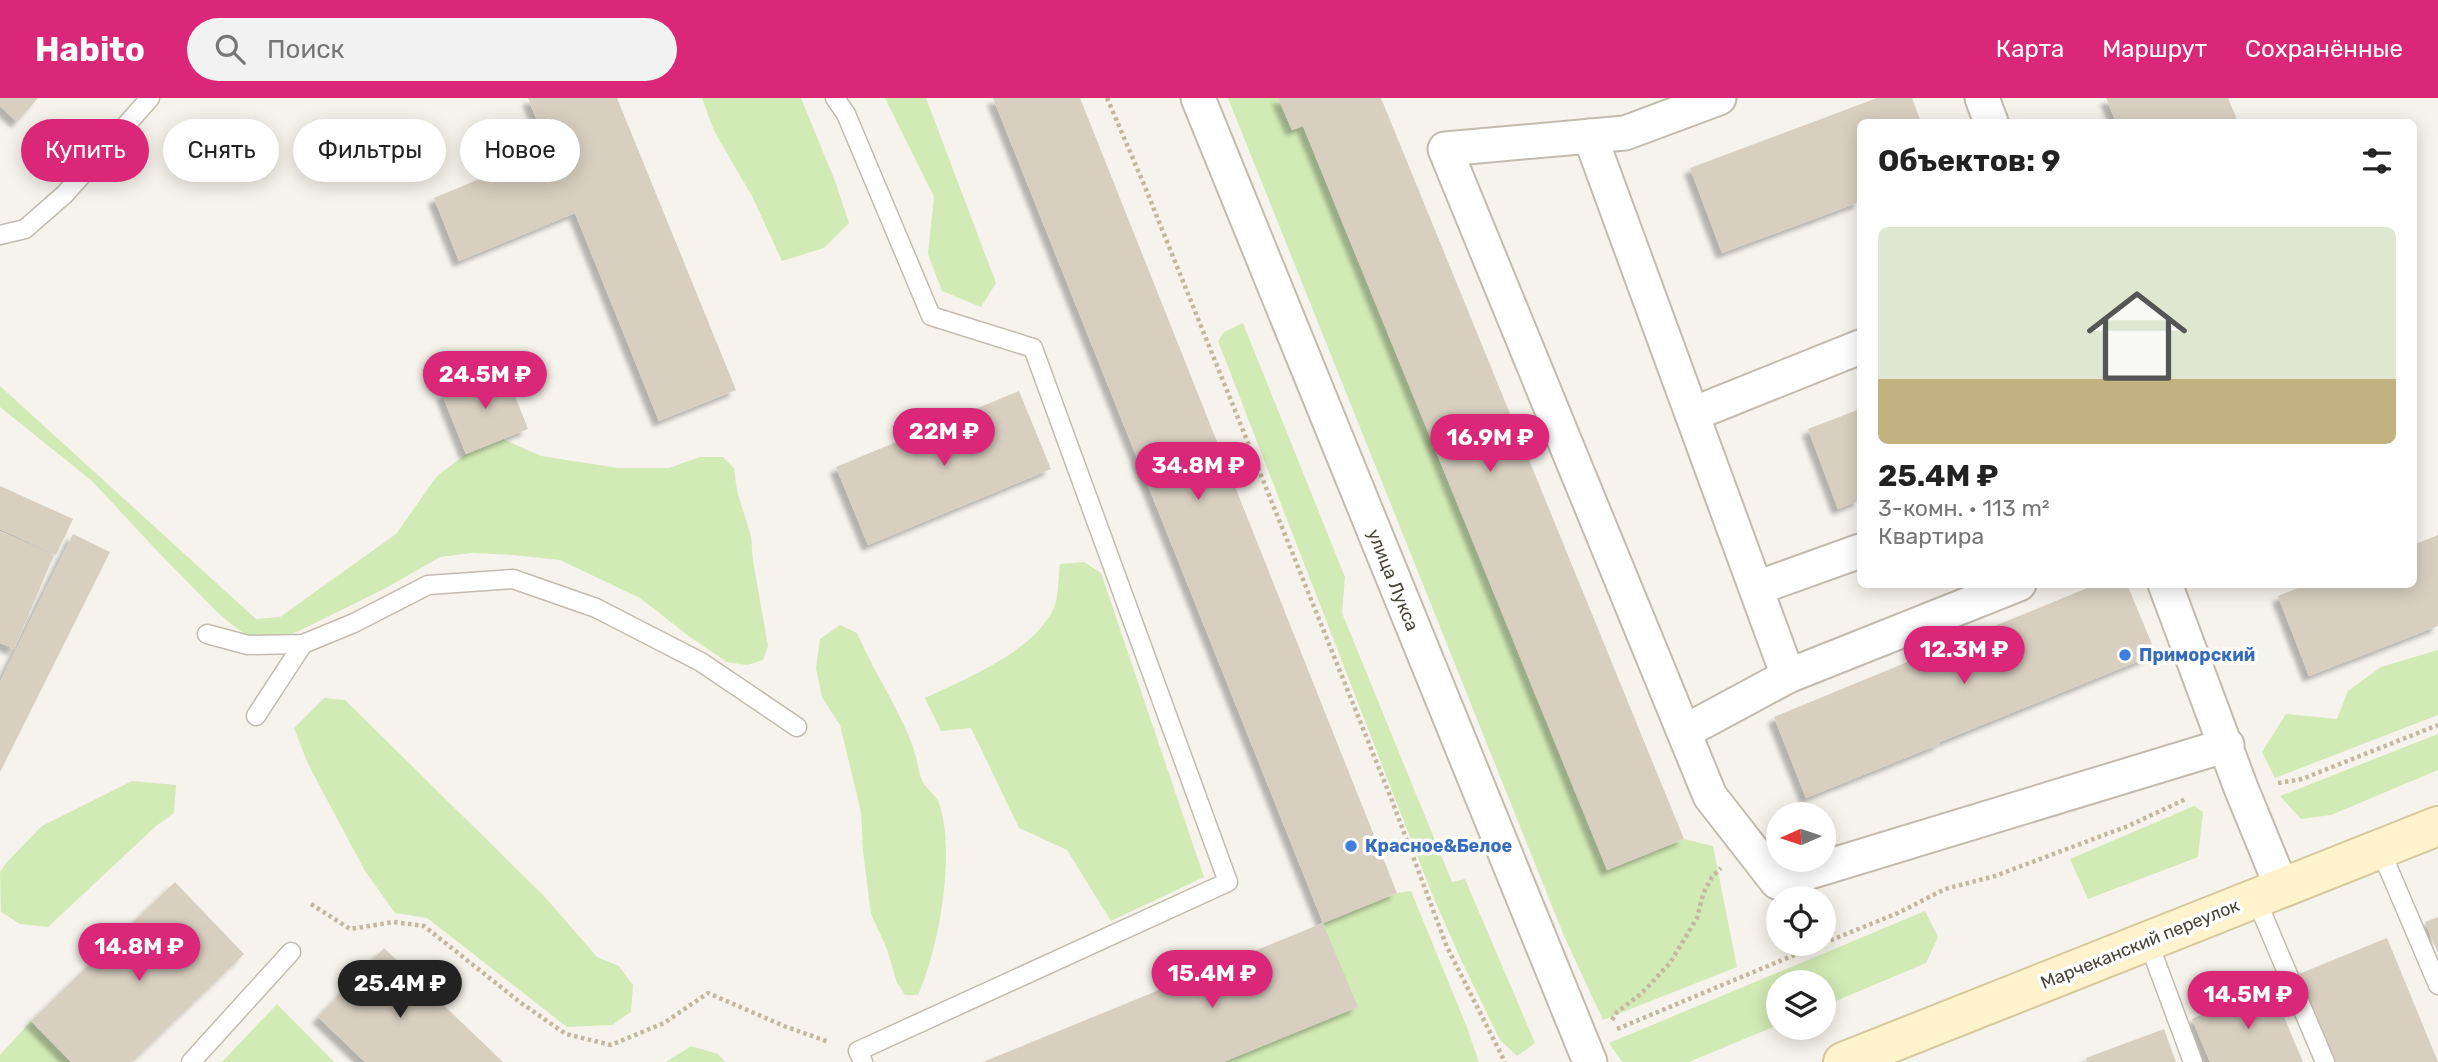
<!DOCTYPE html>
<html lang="ru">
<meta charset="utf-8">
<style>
:root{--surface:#fff;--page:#f2f2f2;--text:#222;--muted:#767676;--accent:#db2777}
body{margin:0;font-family:Rubik,sans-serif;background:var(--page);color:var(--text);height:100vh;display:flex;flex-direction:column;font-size:26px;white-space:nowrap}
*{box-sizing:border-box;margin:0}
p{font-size:23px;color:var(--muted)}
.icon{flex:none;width:38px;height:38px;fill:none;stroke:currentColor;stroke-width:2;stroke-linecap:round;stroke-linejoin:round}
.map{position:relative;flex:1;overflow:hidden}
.details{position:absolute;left:1857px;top:21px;width:560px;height:469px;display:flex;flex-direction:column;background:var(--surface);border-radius:10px;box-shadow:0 4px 18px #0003}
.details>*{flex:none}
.banner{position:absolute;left:21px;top:21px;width:665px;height:63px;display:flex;gap:14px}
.needle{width:46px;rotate:267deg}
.tools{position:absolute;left:1766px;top:704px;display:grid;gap:14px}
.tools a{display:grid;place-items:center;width:70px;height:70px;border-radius:50%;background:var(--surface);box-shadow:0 4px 18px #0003;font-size:35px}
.price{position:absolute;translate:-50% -60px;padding:0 16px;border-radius:24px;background:var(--accent);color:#fff;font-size:23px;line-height:46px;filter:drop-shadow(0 2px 4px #0008)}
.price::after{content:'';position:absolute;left:50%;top:42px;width:21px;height:16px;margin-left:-10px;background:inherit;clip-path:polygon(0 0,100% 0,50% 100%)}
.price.on{background:#222;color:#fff}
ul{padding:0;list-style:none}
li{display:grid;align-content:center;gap:14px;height:371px;padding:0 21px}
li span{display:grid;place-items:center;height:217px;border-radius:10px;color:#555}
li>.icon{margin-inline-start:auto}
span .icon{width:126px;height:126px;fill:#fffc;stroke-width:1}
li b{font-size:30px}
h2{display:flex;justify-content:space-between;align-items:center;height:84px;padding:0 21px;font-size:30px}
.pill{padding:0 24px;border-radius:32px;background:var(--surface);box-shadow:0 4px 18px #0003;font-size:24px;line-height:63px}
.pill.on{background:var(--accent);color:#fff}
header{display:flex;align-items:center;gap:42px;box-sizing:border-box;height:98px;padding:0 35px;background:var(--accent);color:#fff}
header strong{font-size:33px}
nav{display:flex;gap:38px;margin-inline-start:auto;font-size:24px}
.search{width:490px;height:63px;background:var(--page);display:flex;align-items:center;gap:18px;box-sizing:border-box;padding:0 24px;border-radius:38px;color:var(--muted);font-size:26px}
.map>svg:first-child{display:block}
.green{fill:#d2eab5}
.building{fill:#d8cfc1;filter:url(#shadow)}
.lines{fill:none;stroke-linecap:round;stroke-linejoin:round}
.lane-casing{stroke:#c2bbae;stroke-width:21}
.street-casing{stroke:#c2bbae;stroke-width:37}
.secondary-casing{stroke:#d6c79b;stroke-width:42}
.path{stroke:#c4b79f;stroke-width:4.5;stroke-dasharray:3.5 3.5;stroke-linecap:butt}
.lane{stroke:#fff;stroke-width:18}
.street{stroke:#fff;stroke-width:33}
.secondary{stroke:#fff3cd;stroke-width:38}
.shop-dot{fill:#3f7fe0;stroke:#fff;stroke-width:2.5}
.labels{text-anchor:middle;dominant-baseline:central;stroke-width:7;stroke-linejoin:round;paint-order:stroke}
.street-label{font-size:18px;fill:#4b4439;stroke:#fff}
.shop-label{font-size:18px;font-weight:bold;fill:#366cbe;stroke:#fff;text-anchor:start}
</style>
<header>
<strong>Habito</strong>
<div class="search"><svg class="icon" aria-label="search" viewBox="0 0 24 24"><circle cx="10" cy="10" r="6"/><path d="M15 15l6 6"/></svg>Поиск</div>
<nav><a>Карта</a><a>Маршрут</a><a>Сохранённые</a></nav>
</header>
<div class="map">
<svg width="2438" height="964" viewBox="0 0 2438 964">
<defs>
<filter id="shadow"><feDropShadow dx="-6" dy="6" stdDeviation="2" flood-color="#0004"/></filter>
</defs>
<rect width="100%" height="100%" fill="#f6f3ec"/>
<g class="green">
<polygon points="702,0 801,0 835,83 849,125 824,150 782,163 752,98 714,33"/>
<polygon points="885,0 926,0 996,185 981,209 942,193 928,156 934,99"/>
<polygon points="1228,0 1278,0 1292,32 1303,28 1608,772 1684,741 1713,748 1737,869 1603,922 1564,838"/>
<polygon points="1243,225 1345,479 1342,515 1452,784 1465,781 1535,945 1517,958 1500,942 1462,864 1432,796 1218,243 1224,234"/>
<polygon points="0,288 256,521 280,519 396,436 437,378 466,356 503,341 541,358 618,370 669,370 700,359 723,359 734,370 737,393 751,438 753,463 768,548 763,562 747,567 727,564 690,539 640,500 560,462 513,457 472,455 440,459 384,491 299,533 277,540 252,540 236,530 218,515 161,457 92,383 0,309"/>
<path d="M1084,464l17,11 103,304 -93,44 -44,-71 -48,-22 -48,-100 -30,3 -16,-33c43,-20 108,-46 129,-90 5,-12 4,-31 6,-44z"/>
<path d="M840,527l17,8c13,30 30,57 44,86 5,11 11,23 14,35 3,8 3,18 7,26 3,8 12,13 16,21 19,47 1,148 -20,194h-13l-8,-12 -10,-34 -16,-35 -8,-63 -2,-39 -21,-87 -18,-28 -6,-29 4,-29z"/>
<polygon points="2438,552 2438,617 2275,680 2262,654 2286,616 2337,621 2348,593 2381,569"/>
<polygon points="324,600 345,602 545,799 597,859 619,868 633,887 631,914 612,927 567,929 427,820 395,815 365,773 308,666 294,630"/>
<polygon points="2438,636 2438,672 2331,717 2301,721 2280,698"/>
<polygon points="132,683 176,687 174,715 156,728 48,829 20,826 1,814 0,774 6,765 42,728"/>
<polygon points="2194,708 2203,714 2198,759 2088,801 2070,761"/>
<polygon points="1411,793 1466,927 1479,964 1223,964 1357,909 1323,825 1397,795"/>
<polygon points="1925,813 1938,839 1926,865 1824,908 1824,884 1778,884 1778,927 1689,964 1622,964 1609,945"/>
<polygon points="277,906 334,964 222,964"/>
<polygon points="31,923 71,964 0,964 0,957"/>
<polygon points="691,948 718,956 725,964 666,964"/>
</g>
<g class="building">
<polygon points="0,0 38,0 17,24 0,8"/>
<polygon points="528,0 617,0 736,292 659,323 575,115 459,163 434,100 549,52"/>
<polygon points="993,0 1080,0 1397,795 1323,825"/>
<polygon points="1278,0 1381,0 1684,741 1607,772 1303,28 1292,32"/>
<polygon points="1877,0 1912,0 1921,24 1860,24 1860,104 1722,155 1690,70"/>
<polygon points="2106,0 2228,0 2238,24 2116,24"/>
<polygon points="504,270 528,331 466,356 442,296"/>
<polygon points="1019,293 1051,371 868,447 836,369"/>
<polygon points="1860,311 1860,402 1838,411 1808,331"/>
<polygon points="0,388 73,421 56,457 0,431"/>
<polygon points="0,433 54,457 14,551 0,545"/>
<polygon points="73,436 110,454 0,674 0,584"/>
<polygon points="2438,437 2438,528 2309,578 2278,498 2309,486 2413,486 2413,447"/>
<polygon points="2097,486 2127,486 2156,556 1940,644 1926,611 1940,646 1806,700 1774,619"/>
<polygon points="175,784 244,856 132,964 71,964 31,923"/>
<polygon points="2438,819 2438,855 2425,824"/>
<polygon points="1323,825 1358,909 1223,964 983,964"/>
<polygon points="2387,840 2438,964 2335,964 2299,876"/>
<polygon points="384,850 503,964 365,964 318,919"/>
<polygon points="2271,888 2303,964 2210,964 2192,921"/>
<polygon points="2164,931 2176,964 2087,964 2086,960"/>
</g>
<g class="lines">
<defs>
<g id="lane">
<polyline points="835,0 846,16 931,218 1033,250 1228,784 858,953 863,964"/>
<polyline points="0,137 25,131 65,96 150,0"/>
<polyline points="207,536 248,547 303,546 354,525 428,487 513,481 596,510 701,564 797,629"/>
<polyline points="256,618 303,546"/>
<polyline points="2380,751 2438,887"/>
<polyline points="2256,801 2325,964"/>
<polyline points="2148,843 2193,964"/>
<polyline points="191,964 291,854"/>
</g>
<g id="street">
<polyline points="1198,0 1590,964"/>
<polyline points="1719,0 1625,35 1445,51 1710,698 1777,784 2227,647"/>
<polyline points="1982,0 1991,24"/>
<polyline points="1590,38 1788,578 1684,634"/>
<polyline points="1693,316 1860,249"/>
<polyline points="2165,486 2241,690 2282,790"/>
<polyline points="1757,490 1860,453"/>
<polyline points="1788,578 2019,486"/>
</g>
<polyline id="secondary" points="1843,964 2438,728"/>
</defs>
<use href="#lane" class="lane-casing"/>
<use href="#street" class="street-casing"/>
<use href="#secondary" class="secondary-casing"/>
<g class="path">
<polyline points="1107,0 1143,84 1391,700 1447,849 1505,964"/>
<polyline points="2278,685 2302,681 2438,627"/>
<polyline points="311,806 350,831 394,824 424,828 521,905 566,936 611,947 664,925 708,895 784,928 829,944"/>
<polyline points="1824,845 1898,815 1945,791 1995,778 2128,728 2186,701"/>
<polyline points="1612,922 1617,914 1641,896 1670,865 1697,820 1703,796 1712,779 1721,770"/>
<polyline points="1617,931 1823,845"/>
</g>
<use href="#lane" class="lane"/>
<use href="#street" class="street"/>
<use href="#secondary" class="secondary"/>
</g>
<g class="shop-dot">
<circle cx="2125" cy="557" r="7"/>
<circle cx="1351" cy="748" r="7"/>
</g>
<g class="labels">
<g class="street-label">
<text transform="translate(1393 482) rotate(68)">улица Лукса</text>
<text transform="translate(2140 846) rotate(-22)">Марчеканский переулок</text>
</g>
<g class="shop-label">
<text x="2139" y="557">Приморский</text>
<text x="1365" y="748">Красное&amp;Белое</text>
</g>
</g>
</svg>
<div class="tools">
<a><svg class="needle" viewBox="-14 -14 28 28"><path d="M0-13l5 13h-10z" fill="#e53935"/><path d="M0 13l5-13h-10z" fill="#767676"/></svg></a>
<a><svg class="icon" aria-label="locate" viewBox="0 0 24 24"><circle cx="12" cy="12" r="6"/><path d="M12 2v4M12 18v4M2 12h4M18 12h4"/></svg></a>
<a><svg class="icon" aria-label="layers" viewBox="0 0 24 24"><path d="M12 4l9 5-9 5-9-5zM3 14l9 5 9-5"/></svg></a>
</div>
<b class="price" style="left:485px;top:313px">24.5M ₽</b>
<b class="price" style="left:944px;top:370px">22M ₽</b>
<b class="price" style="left:1490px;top:376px">16.9M ₽</b>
<b class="price" style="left:1198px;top:404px">34.8M ₽</b>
<b class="price" style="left:1964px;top:588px">12.3M ₽</b>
<b class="price" style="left:139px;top:885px">14.8M ₽</b>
<b class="price" style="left:1212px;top:912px">15.4M ₽</b>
<b class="price on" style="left:400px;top:922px">25.4M ₽</b>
<b class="price" style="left:2248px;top:933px">14.5M ₽</b>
<div class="banner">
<a class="pill on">Купить</a>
<a class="pill">Снять</a>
<a class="pill">Фильтры</a>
<a class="pill">Новое</a>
</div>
<section class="details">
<h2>Объектов: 9<svg class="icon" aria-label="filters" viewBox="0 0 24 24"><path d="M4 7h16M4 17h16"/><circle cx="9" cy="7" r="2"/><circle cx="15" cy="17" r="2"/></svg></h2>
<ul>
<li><span style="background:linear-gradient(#dfe7d0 70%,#c2b280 0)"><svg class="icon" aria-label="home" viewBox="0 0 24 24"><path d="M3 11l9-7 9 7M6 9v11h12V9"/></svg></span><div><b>25.4M ₽</b><p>3-комн. · 113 m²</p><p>Квартира</p></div></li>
</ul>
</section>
</div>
